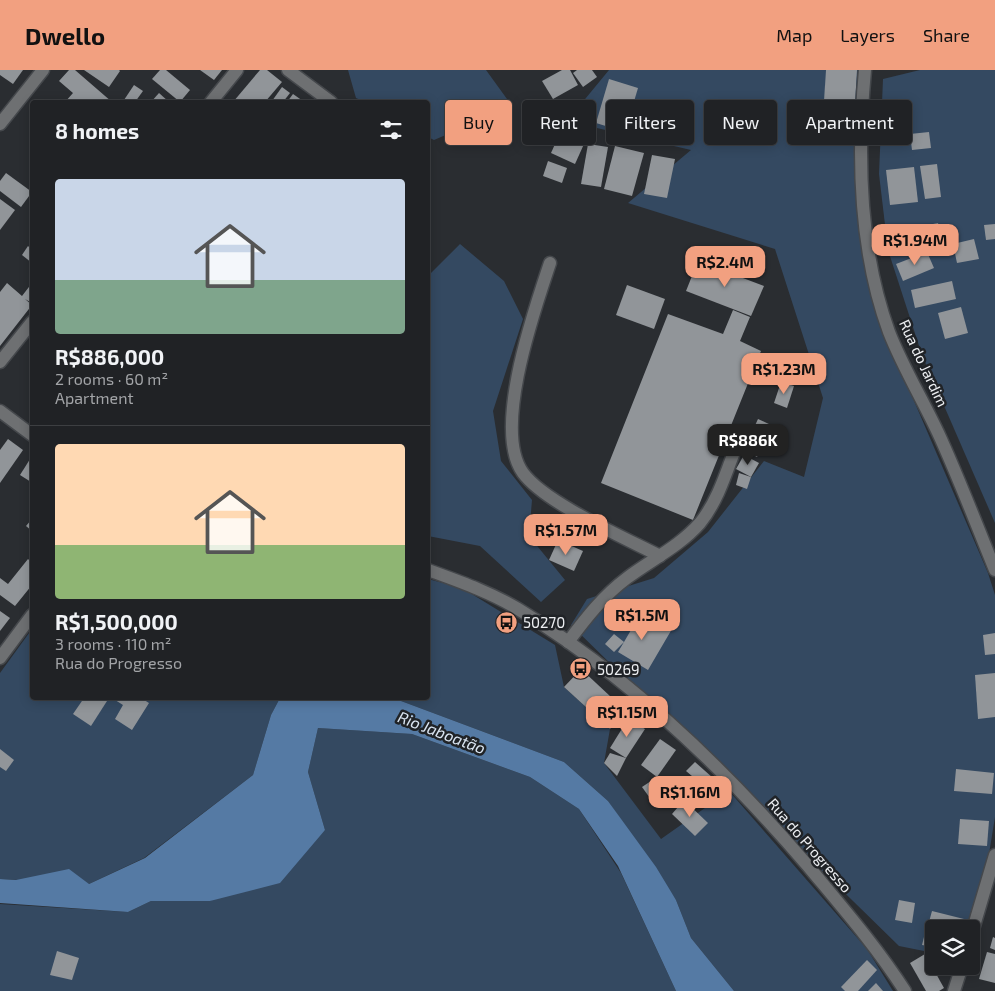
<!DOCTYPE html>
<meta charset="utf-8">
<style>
:root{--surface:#202225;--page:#282a2d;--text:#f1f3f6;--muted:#a2a4a7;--line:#3d3f42;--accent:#f2a080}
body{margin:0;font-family:"Exo 2",sans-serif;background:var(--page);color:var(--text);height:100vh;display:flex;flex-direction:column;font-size:19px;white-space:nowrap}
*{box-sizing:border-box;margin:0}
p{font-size:16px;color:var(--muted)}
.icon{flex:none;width:28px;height:28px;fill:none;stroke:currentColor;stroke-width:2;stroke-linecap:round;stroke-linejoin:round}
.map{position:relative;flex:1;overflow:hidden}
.side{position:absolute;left:30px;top:30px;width:400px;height:600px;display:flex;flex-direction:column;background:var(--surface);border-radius:5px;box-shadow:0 2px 12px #0003,0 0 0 1px var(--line)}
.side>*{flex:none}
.hud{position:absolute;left:445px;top:30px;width:475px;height:45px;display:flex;gap:10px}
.tools{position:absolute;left:925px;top:850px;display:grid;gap:10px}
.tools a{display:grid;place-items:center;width:55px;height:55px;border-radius:5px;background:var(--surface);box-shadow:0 2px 12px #0003,0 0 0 1px var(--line);font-size:25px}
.price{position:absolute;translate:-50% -42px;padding:0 11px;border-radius:10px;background:var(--accent);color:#111;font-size:16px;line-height:32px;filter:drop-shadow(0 1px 2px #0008)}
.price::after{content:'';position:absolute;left:50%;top:30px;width:15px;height:11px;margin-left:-8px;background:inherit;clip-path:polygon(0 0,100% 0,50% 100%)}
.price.active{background:#222;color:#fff}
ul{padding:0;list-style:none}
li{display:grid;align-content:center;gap:10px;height:265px;padding:0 25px}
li+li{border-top:1px solid var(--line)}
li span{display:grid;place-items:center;height:155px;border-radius:5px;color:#555}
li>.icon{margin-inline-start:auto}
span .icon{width:90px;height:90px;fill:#fffc;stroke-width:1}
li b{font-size:21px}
h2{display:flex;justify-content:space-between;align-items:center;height:60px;padding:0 25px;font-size:21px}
.pill{padding:0 18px;border-radius:5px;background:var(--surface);box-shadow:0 2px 12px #0003,0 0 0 1px var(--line);font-size:18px;line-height:45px}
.pill.active{background:var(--accent);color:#111}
header{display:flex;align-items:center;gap:30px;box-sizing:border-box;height:70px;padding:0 25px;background:var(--accent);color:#111}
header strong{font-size:24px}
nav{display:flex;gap:28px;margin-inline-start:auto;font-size:18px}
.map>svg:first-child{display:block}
.green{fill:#344961}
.water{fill:#557aa4}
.building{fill:#919599}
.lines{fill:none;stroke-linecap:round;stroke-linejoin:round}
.minor-casing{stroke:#45484c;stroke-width:15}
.minor{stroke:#6e7072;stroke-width:12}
.labels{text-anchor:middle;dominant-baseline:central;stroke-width:5;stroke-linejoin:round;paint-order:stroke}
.street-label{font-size:15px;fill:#eceef1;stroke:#202327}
.poi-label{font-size:15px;fill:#eceef1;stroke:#202327;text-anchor:start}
.water-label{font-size:16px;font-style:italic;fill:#dae5f2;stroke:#202327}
</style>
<header>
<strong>Dwello</strong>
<nav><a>Map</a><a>Layers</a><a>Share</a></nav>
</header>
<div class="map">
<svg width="995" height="921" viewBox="0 0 995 921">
<rect width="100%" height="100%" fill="#2a2d31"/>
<g class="green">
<polygon points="348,0 486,0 507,29 490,54 476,52 434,70 428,67 428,32 365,32 356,28"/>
<polygon points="609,0 858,0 855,47 859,165 884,261 988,503 995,525 995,747 988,790 967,859 934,859 934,883 899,876 571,555 587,529 654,508 708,462 764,391 804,407 823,328 775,179 628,133 691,80 567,51"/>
<polygon points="920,0 995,0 995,453 922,285 888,180 879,104 883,9"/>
<polygon points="460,174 504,211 523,249 493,341 501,391 532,430 529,466 565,510 541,532 480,476 428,466 428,206"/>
<polygon points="428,509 462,518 555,575 564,617 610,659 604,693 661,769 729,721 867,879 893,921 734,921 691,868 676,830 608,731 564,692 393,628 428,628"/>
<polygon points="32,559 32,628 157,628 162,631 165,628 280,628 271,645 253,705 144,788 89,814 0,809 0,603"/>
<polygon points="318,658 412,664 530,707 579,739 621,803 676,921 0,921 0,834 128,842 151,831 210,831 325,760 308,702"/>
</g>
<polygon class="water" points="280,628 393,628 564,692 608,731 656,797 676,830 691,868 734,921 676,921 618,796 579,739 530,707 412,664 318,658 308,702 325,760 280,813 210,831 151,831 128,842 0,833 0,809 16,810 69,799 89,814 145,788 253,705 271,645"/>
<g class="building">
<polygon points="0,0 23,0 13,14 0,5"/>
<polygon points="69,0 75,0 112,32 65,32 73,23 59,11"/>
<polygon points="84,0 119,0 120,1 109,17"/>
<polygon points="160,0 166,0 190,20 180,32 152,9"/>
<polygon points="200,0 222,0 214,10"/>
<polygon points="260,0 267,0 282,12 265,32 233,32"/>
<polygon points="562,0 570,0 578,15 553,29 542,11"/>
<polygon points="577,0 592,0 597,7 583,17 573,3"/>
<polygon points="826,0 857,0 855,33 824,31"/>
<polygon points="609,9 638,18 625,62 596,53"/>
<polygon points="134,15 143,21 135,32 128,32 124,30"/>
<polygon points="282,17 290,23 283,32 274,32 272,31"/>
<polygon points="159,23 169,32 151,32"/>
<polygon points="293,24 303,31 302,32 287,32"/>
<polygon points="644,30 672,36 665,72 637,67"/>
<polygon points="929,62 931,78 912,80 910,64"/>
<polygon points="560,63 584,74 575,94 551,83"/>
<polygon points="588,74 608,77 601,117 581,114"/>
<polygon points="615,76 644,83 632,126 604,119"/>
<polygon points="652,85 675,89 667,128 644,124"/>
<polygon points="548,91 567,98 562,113 543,106"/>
<polygon points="937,94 941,127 925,129 920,96"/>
<polygon points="914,97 918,132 890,135 886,100"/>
<polygon points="6,103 32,122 21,137 0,121 0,111"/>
<polygon points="0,129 15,140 0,160"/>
<polygon points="938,153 942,171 927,175 923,156"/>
<polygon points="995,154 995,169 986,170 984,155"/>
<polygon points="914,157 922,175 896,186 888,168"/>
<polygon points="974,169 979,189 957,193 953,174"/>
<polygon points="28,176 32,180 32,193 22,185"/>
<polygon points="927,182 934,198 903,211 896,194"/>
<polygon points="698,191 764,216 751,246 686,221"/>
<polygon points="952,211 956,229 915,238 911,220"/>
<polygon points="7,213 22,226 32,213 32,233 25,229 32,235 0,276 0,222"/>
<polygon points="627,215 665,229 654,259 616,245"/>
<polygon points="961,237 968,263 945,269 938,243"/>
<polygon points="733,240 750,247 740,271 761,281 693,450 601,413 668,244 723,264"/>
<polygon points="781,312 794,316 787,338 774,333"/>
<polygon points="758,349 771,355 766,368 752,362"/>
<polygon points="749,368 763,375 757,387 743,380"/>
<polygon points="8,369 23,380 0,413 0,380"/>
<polygon points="744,385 759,393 751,407 736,399"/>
<polygon points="32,386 32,410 31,412 20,405"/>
<polygon points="739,403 751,407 747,419 736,415"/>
<polygon points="32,449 32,461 26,456"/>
<polygon points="558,470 583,481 574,501 549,490"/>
<polygon points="28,489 32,493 32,515 15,536 0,525 0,508 8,514"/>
<polygon points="0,541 10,548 0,561"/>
<polygon points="642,541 672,559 648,600 618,582 624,572 614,582 605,574 614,564 624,572"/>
<polygon points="995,563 995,584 985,585 983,565"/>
<polygon points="581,599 626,641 610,659 564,617"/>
<polygon points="995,603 995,647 978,649 975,605"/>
<polygon points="84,628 101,628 107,631 91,656 73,644"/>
<polygon points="112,628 141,628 149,633 132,660 115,649 123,635"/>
<polygon points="628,649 645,659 626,688 610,678"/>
<polygon points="660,669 676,680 657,707 641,695"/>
<polygon points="0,679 14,690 6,701 0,697"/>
<polygon points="610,683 626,688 617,706 604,693"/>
<polygon points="695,692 713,708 705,717 686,701"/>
<polygon points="956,699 994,703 992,724 954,721"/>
<polygon points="657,707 671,723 657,738 642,717"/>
<polygon points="684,730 708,753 695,766 672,744"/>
<polygon points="960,749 989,751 987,776 958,774"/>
<polygon points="899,830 915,833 912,853 895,850"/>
<polygon points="932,841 964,849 962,859 929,852"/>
<polygon points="927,855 939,858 934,859 934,877 922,875"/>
<polygon points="993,867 995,868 995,880 990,878"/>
<polygon points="57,881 79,888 72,910 50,905"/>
<polygon points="987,882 995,884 995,913 979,909"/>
<polygon points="925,884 944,918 939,921 926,921 910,893"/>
<polygon points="867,890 877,900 858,921 845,921 841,917"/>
<polygon points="876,913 883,921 868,921"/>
</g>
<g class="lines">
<defs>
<g id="minor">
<polyline points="288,0 331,32"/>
<path d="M865,0c-8,86 -6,180 24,262 14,36 35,70 51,105 20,44 37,89 55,133"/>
<polyline points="211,32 237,0"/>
<polyline points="0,54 43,0"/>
<path d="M550,193c-16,48 -58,167 -27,210 22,30 102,65 137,83"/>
<polyline points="0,292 32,252"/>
<polyline points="0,341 32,365"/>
<path d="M428,500c30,11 62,22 90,39 111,67 206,159 290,257 34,41 68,80 97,125"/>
<path d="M568,572c18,-24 35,-46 59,-64 24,-18 53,-32 73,-55 18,-22 27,-53 37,-79"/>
<polyline points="0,588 32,545"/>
<polyline points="971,866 995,785"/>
<polyline points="954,921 962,896"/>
</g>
</defs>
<use href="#minor" class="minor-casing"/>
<use href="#minor" class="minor"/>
</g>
<defs>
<symbol id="bus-disc" viewBox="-11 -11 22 22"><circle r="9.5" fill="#f2a080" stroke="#202327"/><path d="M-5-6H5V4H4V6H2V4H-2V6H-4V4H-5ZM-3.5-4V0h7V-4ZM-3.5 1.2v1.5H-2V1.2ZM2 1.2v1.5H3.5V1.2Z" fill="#111"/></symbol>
</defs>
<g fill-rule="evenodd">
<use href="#bus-disc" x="494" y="540" width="25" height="25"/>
<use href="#bus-disc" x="568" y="586" width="25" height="25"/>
</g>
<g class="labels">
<g class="street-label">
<text transform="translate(924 293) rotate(65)">Rua do Jardim</text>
<text transform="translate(810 775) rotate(49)">Rua do Progresso</text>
</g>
<g class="poi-label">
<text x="523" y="552">50270</text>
<text x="597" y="599">50269</text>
</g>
<g class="water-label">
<text transform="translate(442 662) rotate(21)">Rio Jaboatão</text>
</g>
</g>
</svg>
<div class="tools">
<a><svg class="icon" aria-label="layers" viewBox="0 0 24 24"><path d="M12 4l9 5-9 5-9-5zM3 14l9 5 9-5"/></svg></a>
</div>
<b class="price" style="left:915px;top:196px">R$1.94M</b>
<b class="price" style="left:725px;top:218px">R$2.4M</b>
<b class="price" style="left:784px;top:325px">R$1.23M</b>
<b class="price active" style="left:748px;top:396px">R$886K</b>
<b class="price" style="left:566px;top:486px">R$1.57M</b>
<b class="price" style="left:642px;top:571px">R$1.5M</b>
<b class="price" style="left:627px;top:668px">R$1.15M</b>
<b class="price" style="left:690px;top:748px">R$1.16M</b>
<div class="hud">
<a class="pill active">Buy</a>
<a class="pill">Rent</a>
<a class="pill">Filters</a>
<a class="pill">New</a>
<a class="pill">Apartment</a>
</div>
<section class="side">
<h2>8 homes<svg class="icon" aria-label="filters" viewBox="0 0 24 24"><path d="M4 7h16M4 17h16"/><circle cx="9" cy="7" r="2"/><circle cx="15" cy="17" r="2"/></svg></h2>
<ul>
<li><span style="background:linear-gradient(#c9d6e8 65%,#7fa58c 0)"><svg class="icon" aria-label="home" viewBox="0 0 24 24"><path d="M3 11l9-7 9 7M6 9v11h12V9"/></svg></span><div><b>R$886,000</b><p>2 rooms · 60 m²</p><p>Apartment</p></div></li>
<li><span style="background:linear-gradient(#ffd9b3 65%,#8fb573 0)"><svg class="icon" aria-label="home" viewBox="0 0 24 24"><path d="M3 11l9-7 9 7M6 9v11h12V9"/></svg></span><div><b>R$1,500,000</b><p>3 rooms · 110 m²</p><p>Rua do Progresso</p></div></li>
</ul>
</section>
</div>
